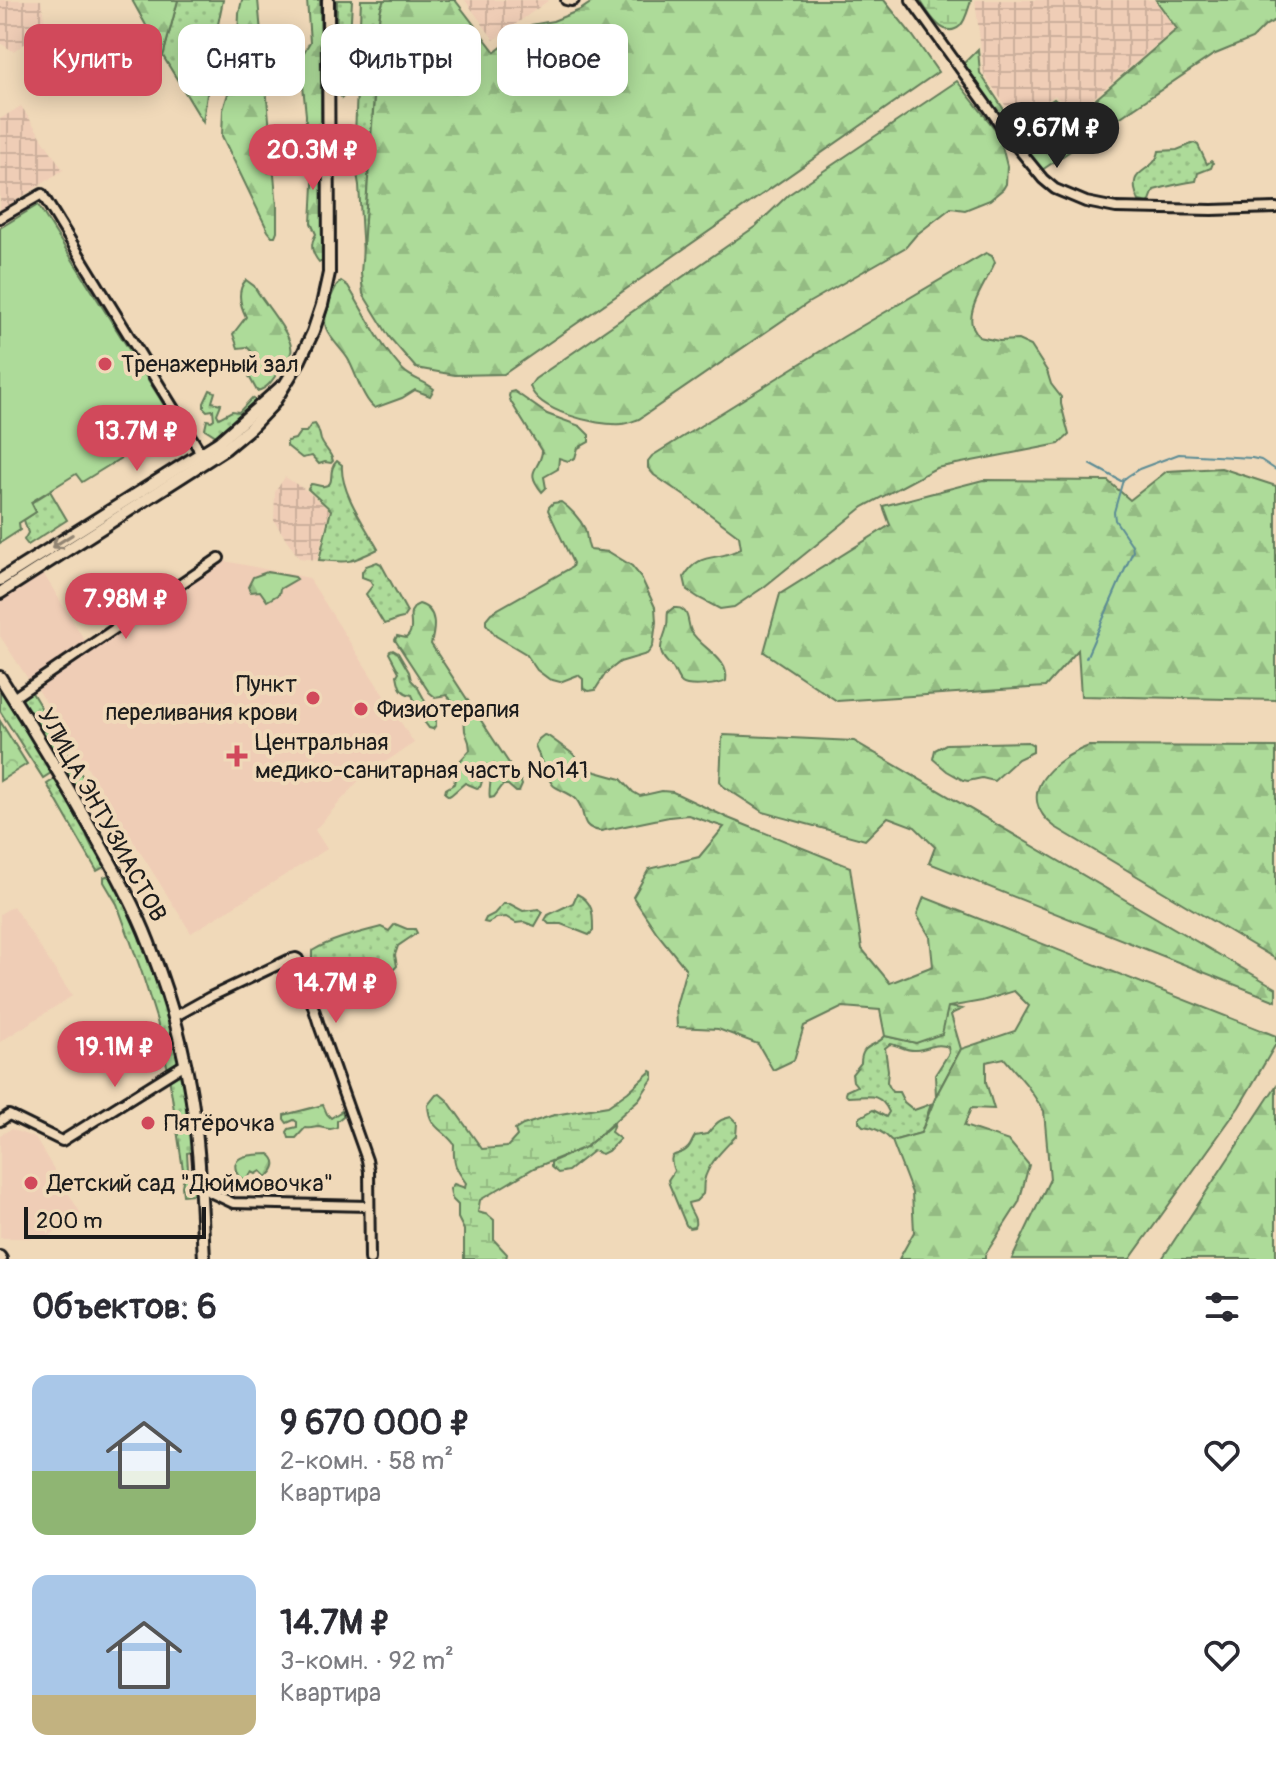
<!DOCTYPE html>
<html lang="ru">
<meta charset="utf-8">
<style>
:root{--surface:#fff;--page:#f2f2f3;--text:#2b2b33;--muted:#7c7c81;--accent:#d1495b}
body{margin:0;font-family:Pangolin,sans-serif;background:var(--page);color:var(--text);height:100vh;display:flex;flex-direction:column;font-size:30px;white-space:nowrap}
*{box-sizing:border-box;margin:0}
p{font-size:26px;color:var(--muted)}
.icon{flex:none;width:44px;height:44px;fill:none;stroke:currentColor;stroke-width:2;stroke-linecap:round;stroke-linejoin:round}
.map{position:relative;height:1259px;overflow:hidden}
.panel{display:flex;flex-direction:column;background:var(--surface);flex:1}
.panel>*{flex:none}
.hud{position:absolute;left:24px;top:24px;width:800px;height:72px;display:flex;gap:16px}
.scale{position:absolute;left:24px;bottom:20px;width:182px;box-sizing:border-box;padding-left:8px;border:4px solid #1c1c1c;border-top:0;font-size:22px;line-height:28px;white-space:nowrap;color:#1c1c1c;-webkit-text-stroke:6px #f0d9b9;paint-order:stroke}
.price{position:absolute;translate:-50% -68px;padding:0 18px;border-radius:28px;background:var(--accent);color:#fff;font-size:26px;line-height:52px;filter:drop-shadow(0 2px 4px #0008)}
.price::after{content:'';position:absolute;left:50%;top:48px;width:24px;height:18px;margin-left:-12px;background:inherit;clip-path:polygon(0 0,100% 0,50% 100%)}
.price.on{background:#222;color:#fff}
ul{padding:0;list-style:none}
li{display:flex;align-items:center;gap:24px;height:200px;padding:0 32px}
li span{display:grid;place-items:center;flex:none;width:224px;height:160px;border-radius:16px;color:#555}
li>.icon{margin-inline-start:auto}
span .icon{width:96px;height:96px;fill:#fffc;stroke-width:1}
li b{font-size:34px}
h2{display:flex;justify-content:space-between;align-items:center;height:96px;padding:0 32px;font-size:34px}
.tag{padding:0 28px;border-radius:16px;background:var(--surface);box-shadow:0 4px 20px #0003;font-size:28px;line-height:72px}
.tag.on{background:var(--accent);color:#fff}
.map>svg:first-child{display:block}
.built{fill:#efcdb6}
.industrial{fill:url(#industrial-grid)}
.grass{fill:url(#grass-dots);stroke:#647c5a;stroke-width:2}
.forest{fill:url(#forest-firs);stroke:#647c5a;stroke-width:2}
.wetland{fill:url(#wetland-marsh);stroke:#647c5a;stroke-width:2}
.park{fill:url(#park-crowns);stroke:#647c5a;stroke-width:2}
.pitch{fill:#addb99;stroke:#647c5a;stroke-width:2}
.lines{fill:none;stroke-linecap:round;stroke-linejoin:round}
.stream{stroke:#5c8c95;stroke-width:2}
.minor-casing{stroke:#1c1c1c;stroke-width:14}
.major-casing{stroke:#1c1c1c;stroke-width:16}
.minor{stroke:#f0d9b9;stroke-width:8}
.major{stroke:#f0d9b9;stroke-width:10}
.oneway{stroke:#918472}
.poi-dot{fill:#d1495b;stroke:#f0d9b9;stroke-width:3}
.labels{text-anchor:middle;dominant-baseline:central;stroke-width:8;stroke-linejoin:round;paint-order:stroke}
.poi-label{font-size:24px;fill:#1c1c1c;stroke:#f0d9b9;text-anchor:start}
.street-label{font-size:24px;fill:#1c1c1c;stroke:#f0d9b9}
</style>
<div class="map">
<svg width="1276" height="1259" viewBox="0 0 1276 1259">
<defs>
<pattern id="industrial-grid" width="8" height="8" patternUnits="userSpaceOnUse" patternTransform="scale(2)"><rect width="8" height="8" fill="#efcdb6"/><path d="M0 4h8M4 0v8" fill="none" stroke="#ccaf9c"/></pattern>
<pattern id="grass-dots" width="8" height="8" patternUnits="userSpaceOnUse" patternTransform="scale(2)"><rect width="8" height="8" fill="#addb99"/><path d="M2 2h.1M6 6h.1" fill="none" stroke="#94bb83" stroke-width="1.8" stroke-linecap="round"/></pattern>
<pattern id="forest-firs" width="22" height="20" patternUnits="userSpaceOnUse" patternTransform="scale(2)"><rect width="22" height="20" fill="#addb99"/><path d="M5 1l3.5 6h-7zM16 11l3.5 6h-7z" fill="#94bb83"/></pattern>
<pattern id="wetland-marsh" width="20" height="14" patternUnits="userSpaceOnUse" patternTransform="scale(2)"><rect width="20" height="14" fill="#addb99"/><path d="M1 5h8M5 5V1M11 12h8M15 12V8" fill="none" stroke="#94bb83"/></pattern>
<pattern id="park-crowns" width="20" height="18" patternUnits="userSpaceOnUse" patternTransform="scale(2)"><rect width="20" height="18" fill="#addb99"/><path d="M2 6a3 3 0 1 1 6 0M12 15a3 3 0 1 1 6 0" fill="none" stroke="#94bb83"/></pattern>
</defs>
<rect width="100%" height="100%" fill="#f0d9b9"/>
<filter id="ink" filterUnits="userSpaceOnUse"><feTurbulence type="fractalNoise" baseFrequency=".0125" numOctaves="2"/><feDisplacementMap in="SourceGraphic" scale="16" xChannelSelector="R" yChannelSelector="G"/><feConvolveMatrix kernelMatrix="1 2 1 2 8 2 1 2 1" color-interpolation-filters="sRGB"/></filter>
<g filter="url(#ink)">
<g class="built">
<polygon points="225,561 309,578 414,743 361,778 315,830 327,849 191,933 37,688"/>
<polygon points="43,573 87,644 30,682 0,636 0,601"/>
<polygon points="13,906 72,996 0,1042 0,914"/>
<polygon points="11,1129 35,1138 81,1214 46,1238 0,1238 0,1135"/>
</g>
<g class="industrial">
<polygon points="0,0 41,0 46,31 13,51 0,43"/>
<polygon points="465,0 549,0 494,40"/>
<polygon points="975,0 1154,0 1175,29 1073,115 1055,95 1016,121 984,74"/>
<polygon points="21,106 63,170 0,211 0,119"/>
<polygon points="285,477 307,491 329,510 317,560 299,558 274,521 275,492"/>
</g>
<g class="grass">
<polygon points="178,0 223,0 215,39 203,122 163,56"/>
<polygon points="337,0 352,0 347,93 342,98 338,93 341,66 336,55"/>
<path d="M361,0h23c-8,17 -4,37 -6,55 -7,67 -11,134 -15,200l-4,-70 -5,-28z"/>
<path d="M1194,143l4,2 9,19 4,-3 2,2 -2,5 -13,5 -2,8c-14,2 -27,5 -42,9l-5,13 -10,-2c-16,-35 16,-26 20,-50l18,-1z"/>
<polygon points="210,390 215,392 212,402 221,404 217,414 219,418 232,411 239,412 252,398 257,401 256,403 216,436 205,429 207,420 211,421 214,419 213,410 207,411 204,408 204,403"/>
<path d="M315,424c5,6 4,9 6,16 3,8 10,12 12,21l-2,2 -6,-1 -6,2 -7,-8 -10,2 -15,-12v-5l8,-2 5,-7h6l5,-7z"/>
<path d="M337,461l5,4c-2,26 23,61 36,84 -28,14 -29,14 -59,11l12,-50 -23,-21 3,-5c4,0 9,3 13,2 13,-1 2,-15 13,-25z"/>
<polygon points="50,491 67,520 28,545 24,540 28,533 24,520 36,512 31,503"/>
<path d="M377,562l4,2 26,48 -4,6c-7,1 -13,5 -19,6l-18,-30 7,-9 -3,-5 -8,-3v-5l4,-6z"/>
<path d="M393,650l5,3 11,19 2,8 6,6 7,13 2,7 10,13v6l-3,4 -4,-1 -6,-8 -11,-25c-12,-2 -13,-9 -15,-20l2,-3 -10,-19 1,-2z"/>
<polygon points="0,686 54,771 43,778 0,711"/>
<polygon points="31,691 87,784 79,789 74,787 22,701 23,696"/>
<polygon points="58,777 89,832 87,837 93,849 100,852 108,865 97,871 47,784"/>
<path d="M112,874c30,60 50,118 67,182l-2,7 -9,7 -11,-49 -15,-48 -25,-69 -13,-22v-5z"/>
<path d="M577,894c17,8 16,21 16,37l-4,4 -28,-11h-12l-4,-4 3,-5 25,-12z"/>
<polygon points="503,904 510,904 523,911 539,909 543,912 535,926 524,922 516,923 506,917 497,918 488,923 484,922 486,918 494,914"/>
<path d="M395,924l12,5h8l2,4 -19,13 -3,9 2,11 -4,4 -31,7 -11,-5 -7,5 -7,-4 -2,-7 -9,-2 -8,3 -5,8 -7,-4 6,-10v-10c20,-12 46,-18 69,-24l8,4z"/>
<path d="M948,1007l14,2 -9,4 -2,2 10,34 -25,47 -1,-21 14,-22 -1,-6c-11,-5 -20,2 -32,3 -10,1 -17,-5 -26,-6l-5,4 3,22 -1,12 5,10h7l5,10 10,8 17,-6 -10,29 -29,8c-8,-9 -18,-14 -29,-15l-4,-4v-4l14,-8 13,7 3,-5c-9,-21 -22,-15 -41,-15l-3,-3 1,-3 11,-5 -4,-5 -1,-7 9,-11c0,-20 14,-15 24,-27l31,7z"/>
<polygon points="179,1070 184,1072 192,1152 187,1153 188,1169 185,1170 186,1177 189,1177 190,1186 194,1187 195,1189 193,1194 183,1195 182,1186 184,1176 169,1077"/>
<path d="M731,1117l6,6 -1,13c-12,13 -28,27 -32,45 -1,4 0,9 -1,13l-7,7 -8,2c1,9 11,16 6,24l-5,1 -3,-3 -17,-41 -1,-4 6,-9c-8,-23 4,-12 14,-23 3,-3 4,-8 7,-12l12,-2c9,-10 10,-14 24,-17z"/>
<polygon points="614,1123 611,1132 620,1139 608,1151 602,1154 593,1151 568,1171 558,1173 551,1167 551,1162 586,1147"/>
</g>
<g class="forest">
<polygon points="132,0 178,0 163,56"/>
<polygon points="242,0 258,0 277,207 277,231 275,236 272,236 268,231 222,136 223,110 233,77 238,40 239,13"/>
<path d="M307,0h13l3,247 -1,13 -3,2c-8,-10 -9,-18 -3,-28l-5,-11 3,-57 -9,-6 1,-45 -5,-49v-9l9,-15z"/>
<path d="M384,0h71l40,52 36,-27 22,-4 27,-11 15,-10h289l29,36 25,36 -434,302 -49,1 -39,-7 -26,-30 -27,-44 -2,-21c6,-73 10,-146 17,-218 2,-18 -2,-38 6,-55z"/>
<polygon points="1156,0 1276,0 1276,20 1266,25 1252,39 1213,55 1042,170 1012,137 1018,123 1054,99 1074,118 1177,29"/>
<polygon points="978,49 980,73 1014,125 1009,129 962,65"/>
<path d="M957,81l42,53 8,32 -1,18 -3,5 -13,11 -25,10 -14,-2 -35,27 -10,12 -98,56 -169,116c-6,2 -12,5 -18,5 -25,2 -84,-13 -91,-38l5,-7 221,-153 32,-31z"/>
<path d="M986,253l6,3 3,6c-6,16 -28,45 -23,63 2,4 5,8 7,12l20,4 19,-1 13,6 16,25 4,13 10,13v7l8,31 -10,9 -123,24 -73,39 -99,80 -30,20 -14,2 -21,-11 -12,-8 -3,-13c17,-28 34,-14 57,-29l-2,-12 -44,-33 -41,-28 -6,-7v-7l4,-5 191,-119z"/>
<path d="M246,280l8,6c7,14 42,52 37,67 -2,5 -8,12 -11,16 -7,10 -11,19 -23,22l-13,-24 6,-9 1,-7 -4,-4 -9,1 -5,-14 13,-17c-6,-12 -10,-26 0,-37z"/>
<path d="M341,281l7,5c16,26 34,63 55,84 9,9 22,11 31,19l-4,7 -15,-6 -13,8 -27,10c-12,-8 -19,-35 -27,-49 -6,-10 -18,-20 -22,-31 -4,-10 7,-41 15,-47z"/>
<path d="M514,391l33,23 33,12 9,9v7l-11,6 -3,10 -7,3 -9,-3 -1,11 -14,8 2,11 -4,4c-18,-23 -3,-20 0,-40l-31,-50 -2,-6 1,-4z"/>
<polygon points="1221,468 1276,486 1276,700 1081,696 1078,650 1045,687 837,701 764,652 780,594 890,525 883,506 983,480 1108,481 1130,500 1167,471"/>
<path d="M561,502c9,6 19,17 24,27 2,7 2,15 5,21l19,2 23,14 9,11 14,30 1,15 -3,23 -2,4 -4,5 -27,8 -14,11 -11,17 -6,1 -6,-2v-10l-5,-4 -18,7 -11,-3 -12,-9 -11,-16 -30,-18 -10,-12v-5l5,-6 81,-46 1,-4 -25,-53 1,-3 4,-4z"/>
<polygon points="267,572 295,577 297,579 280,589 279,594 267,601 260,591 251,592 248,587 253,577"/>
<path d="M419,604c19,5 16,25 12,40l89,136 2,5 -3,7h-3l-8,-7h-5l-9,12 -4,1c-2,-6 2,-20 1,-28l-5,-5c-5,5 -2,15 -6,22l-3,1 -12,-5 -14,12 -2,1 -4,-3 1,-4 8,-5 1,-5 -4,-8 19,-21 -1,-8 -4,-11 -1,-16 -17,-20 -12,2 -6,-5 -34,-52 2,-4 9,2c9,-8 3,-17 5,-26l4,-6z"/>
<path d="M673,608c6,0 7,-1 12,4 4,5 3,13 6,19 10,18 39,27 35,50 -6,4 -38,7 -44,2 -5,-4 -6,-11 -10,-16 -5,-5 -10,-9 -11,-16 -1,-9 5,-17 6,-26 1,-4 0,-8 1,-13z"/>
<path d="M544,735l4,1 25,18 12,13 11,5 25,7 12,13 7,4 22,-5 11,1 55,26 122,49 12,82 28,34 43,-17 -3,-29 -13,-22 7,-18 352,139v8l-37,63 -109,152h-118l38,-80 -6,-68 -18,-27 -22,-26 -18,4v20l8,27 -23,-1 -7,18 45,15 20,24 -10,37 -34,53v4h-86l15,-27 -2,-39 -20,-52 29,-8 15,-37 25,-47 54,-18 14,-25 -15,-15 -32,10 -34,6 -6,27 -26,9 -31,-7 -5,-26 -37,-3 -39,19 -10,34 -21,10 -15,-26 -40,-15 -41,-2 -1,-21 10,-37 -29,-36 -24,-36 16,-28 50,-12 25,-30 -36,-12 -19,2 -68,14c-24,-3 -13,-19 -25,-32 -6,-6 -15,-8 -22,-13 -7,-6 -15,-31 -19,-41l4,-6z"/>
<polygon points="724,735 854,741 1276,988 1276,1001 929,863 935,847 915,827 888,817 865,840 763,812 723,786 720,781 722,738"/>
<polygon points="1028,742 1033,745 1033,752 1018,759 994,781 982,778 968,781 963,780 947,771 933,759 935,750 946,744"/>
<path d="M1089,746l187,1v212l-221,-132c-43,-33 -1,-68 34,-81z"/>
<polygon points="1276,1086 1276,1259 1162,1259"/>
<path d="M323,1105l4,9 4,4 12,-8v6l-6,5v6c-7,4 -11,1 -18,0 -6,0 -8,2 -14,1l-9,10h-7l-2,-6 2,-3 8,-2v-5l-3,-2 -7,3 -3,-4v-4z"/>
<path d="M269,1154c10,7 7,15 -1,22h-2l-5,-5 -5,3 -4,-2 -6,8 -7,-3c-14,-24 15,-22 30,-23z"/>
</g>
<g class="wetland">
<path d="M920,0h51v1c-3,8 -5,19 -11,25 -17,15 -33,-15 -40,-26z"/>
<path d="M651,1071l2,1v6l-14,21 -53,48 -52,21 -54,32 -2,12 10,3 6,5v20l13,14 -1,5h-42v-29l-6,-12v-13l-6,-6 -2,-10 4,-5 11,4 1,-5c-11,-15 -13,-20 -12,-39 -12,-16 -25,-16 -26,-39l8,-10 4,-1 8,7 34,48 25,-2 10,-11 -2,-6 8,-5 31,-10 54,-9 20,-14z"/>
</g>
<polygon class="park" points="0,721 27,764 0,781"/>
<polygon class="pitch" points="38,205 176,424 82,482 76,474 31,502 36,512 19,523 20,530 0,543 0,228"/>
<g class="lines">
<g class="stream">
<polyline points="1090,464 1121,481"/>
<polyline points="1086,658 1133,551 1132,545 1115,520 1114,512 1123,480 1128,476 1139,469 1179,454 1252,458 1261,460 1276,470"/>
</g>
<defs>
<g id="minor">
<polyline points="566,0 571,1 574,0"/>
<polyline points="911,0 1013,142 1043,179 1055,189 1086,202 1116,208 1212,210 1276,208"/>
<polyline points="0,218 42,194 201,453"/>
<polyline points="13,698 219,558"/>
<polyline points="174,1017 210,997 288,960 296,958 298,959 319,1025 367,1160 369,1171 370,1259"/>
<polyline points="0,1121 9,1115 62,1141 185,1064"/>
<polyline points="201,1188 233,1203 369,1206"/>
<polyline points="0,1256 2,1259"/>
</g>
<g id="major">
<polyline points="0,580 219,442 281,387"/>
<polyline points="0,593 225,449 250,428 273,404 300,360 313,332 322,305 329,273 328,0"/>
<path d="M0,677c35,55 68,110 100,167 20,35 40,72 53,110 16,41 28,85 36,129 11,58 12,118 15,176"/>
</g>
</defs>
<use href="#minor" class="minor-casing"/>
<use href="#major" class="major-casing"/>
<use href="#minor" class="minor"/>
<use href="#major" class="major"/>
</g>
<defs><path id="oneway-shaft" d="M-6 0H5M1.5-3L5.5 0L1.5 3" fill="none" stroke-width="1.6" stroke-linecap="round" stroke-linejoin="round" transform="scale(2)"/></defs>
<use class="oneway" href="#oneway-shaft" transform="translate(62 541) rotate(148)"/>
</g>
<g class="poi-dot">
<circle cx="105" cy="364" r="8"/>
<circle cx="313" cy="698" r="8"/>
<circle cx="361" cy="709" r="8"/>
<path d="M233 744h8v8h8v8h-8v8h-8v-8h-8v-8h8z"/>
<circle cx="148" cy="1123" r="8"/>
<circle cx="31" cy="1183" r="8"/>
</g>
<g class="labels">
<g class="poi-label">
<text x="121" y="364">Тренажерный зал</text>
<text x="297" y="684" text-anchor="end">Пункт<tspan x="297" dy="28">переливания крови</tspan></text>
<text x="377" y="709">Физиотерапия</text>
<text x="255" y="742">Центральная<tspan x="255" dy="28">медико-санитарная часть №141</tspan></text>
<text x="164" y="1123">Пятёрочка</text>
<text x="47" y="1183">Детский сад "Дюймовочка"</text>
</g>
<g class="street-label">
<text transform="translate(102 815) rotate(61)">УЛИЦА ЭНТУЗИАСТОВ</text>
</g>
</g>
</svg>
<div class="scale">200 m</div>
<b class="price on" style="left:1057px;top:170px">9.67M ₽</b>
<b class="price" style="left:313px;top:192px">20.3M ₽</b>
<b class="price" style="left:137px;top:473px">13.7M ₽</b>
<b class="price" style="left:126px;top:641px">7.98M ₽</b>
<b class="price" style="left:336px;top:1025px">14.7M ₽</b>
<b class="price" style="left:115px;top:1089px">19.1M ₽</b>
<div class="hud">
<a class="tag on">Купить</a>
<a class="tag">Снять</a>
<a class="tag">Фильтры</a>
<a class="tag">Новое</a>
</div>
</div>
<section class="panel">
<h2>Объектов: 6<svg class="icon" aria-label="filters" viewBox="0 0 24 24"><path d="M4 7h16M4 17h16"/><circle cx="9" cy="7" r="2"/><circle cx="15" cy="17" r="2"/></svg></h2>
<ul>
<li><span style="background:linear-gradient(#a9c7e8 60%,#8fb573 0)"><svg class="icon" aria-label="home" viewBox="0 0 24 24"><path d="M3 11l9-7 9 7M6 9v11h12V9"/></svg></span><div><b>9 670 000 ₽</b><p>2-комн. · 58 m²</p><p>Квартира</p></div><svg class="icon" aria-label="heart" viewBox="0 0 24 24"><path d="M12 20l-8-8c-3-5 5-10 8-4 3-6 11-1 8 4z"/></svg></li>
<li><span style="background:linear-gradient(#a9c7e8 75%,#c2b280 0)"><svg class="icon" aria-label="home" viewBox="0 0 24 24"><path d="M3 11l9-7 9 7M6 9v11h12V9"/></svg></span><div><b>14.7M ₽</b><p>3-комн. · 92 m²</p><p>Квартира</p></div><svg class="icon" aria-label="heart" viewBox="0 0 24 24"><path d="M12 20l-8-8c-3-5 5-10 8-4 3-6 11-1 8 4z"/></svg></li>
</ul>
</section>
